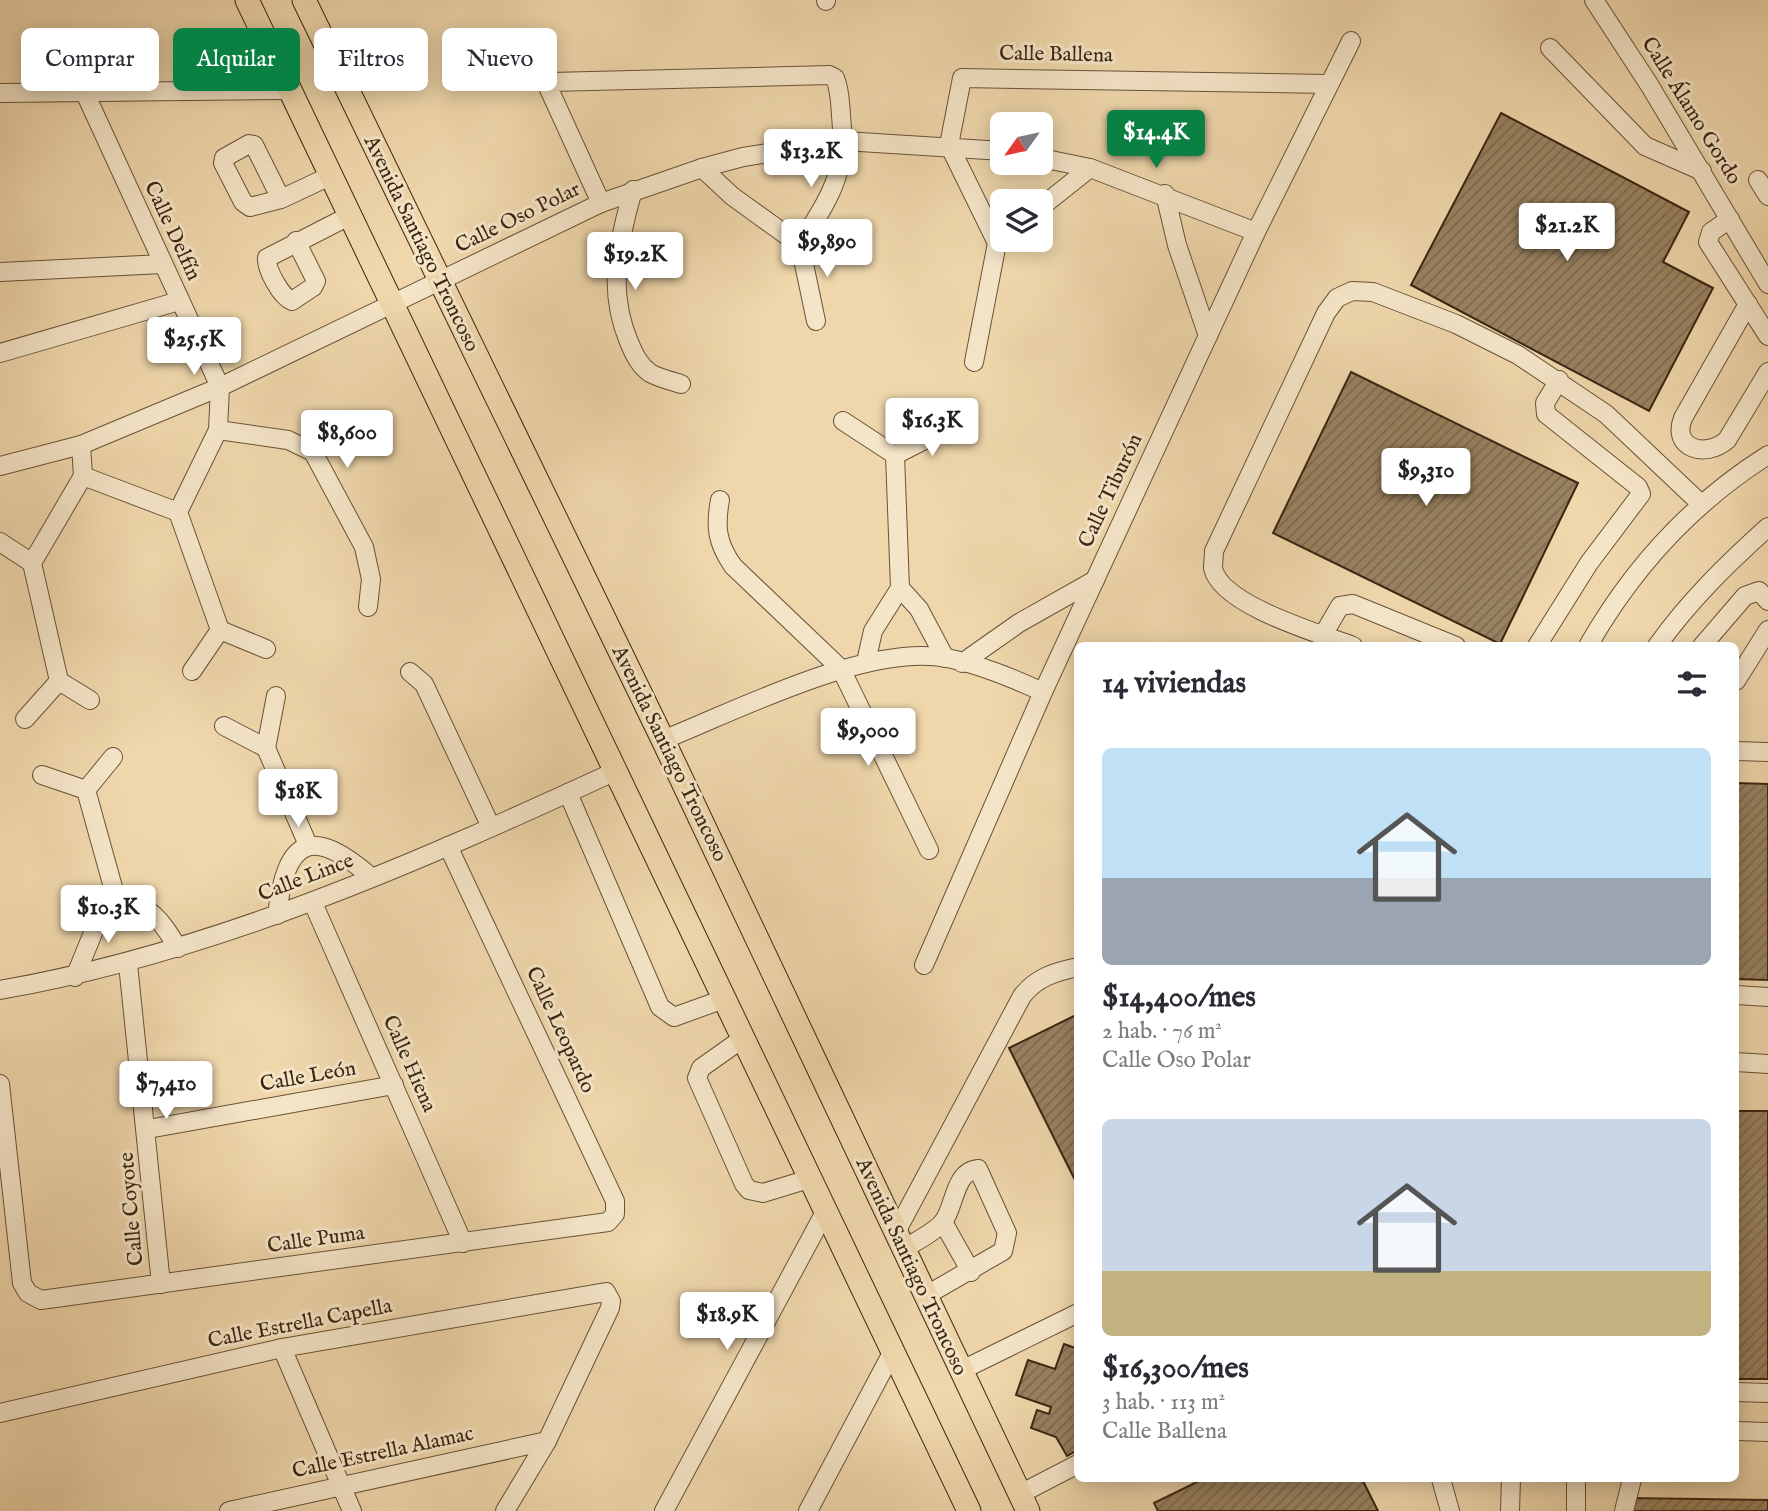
<!DOCTYPE html>
<html lang="es">
<meta charset="utf-8">
<style>
:root{--surface:#fff;--page:#f2f2f3;--text:#2b2b33;--muted:#7c7c81;--accent:#0b8043}
body{margin:0;font-family:"IM FELL English",serif;background:var(--page);color:var(--text);height:100vh;display:flex;flex-direction:column;font-size:26px;white-space:nowrap}
*{box-sizing:border-box;margin:0}
p{font-size:23px;color:var(--muted)}
.icon{flex:none;width:38px;height:38px;fill:none;stroke:currentColor;stroke-width:2;stroke-linecap:round;stroke-linejoin:round}
.map{position:relative;flex:1;overflow:hidden}
.details{position:absolute;left:1074px;top:642px;width:665px;height:840px;display:flex;flex-direction:column;background:var(--surface);border-radius:10px;box-shadow:0 4px 18px #0003}
.details>*{flex:none}
.guide{position:absolute;left:21px;top:28px;width:665px;height:63px;display:flex;gap:14px}
.needle{width:46px;rotate:237deg}
.buttons{position:absolute;left:990px;top:112px;display:grid;gap:14px}
.buttons a{display:grid;place-items:center;width:63px;height:63px;border-radius:10px;background:var(--surface);box-shadow:0 4px 18px #0003;font-size:35px}
.price{position:absolute;translate:-50% -60px;padding:0 16px;border-radius:7px;background:#fff;color:#222;font-size:23px;line-height:46px;filter:drop-shadow(0 2px 4px #0008)}
.price::after{content:'';position:absolute;left:50%;top:42px;width:21px;height:16px;margin-left:-10px;background:inherit;clip-path:polygon(0 0,100% 0,50% 100%)}
.price.active{background:var(--accent);color:#fff}
ul{padding:0;list-style:none}
li{display:grid;align-content:center;gap:14px;height:371px;padding:0 28px}
li span{display:grid;place-items:center;height:217px;border-radius:10px;color:#555}
li>.icon{margin-inline-start:auto}
span .icon{width:126px;height:126px;fill:#fffc;stroke-width:1}
li b{font-size:30px}
h2{display:flex;justify-content:space-between;align-items:center;height:84px;padding:0 28px;font-size:30px}
.tag{padding:0 24px;border-radius:10px;background:var(--surface);box-shadow:0 4px 18px #0003;font-size:24px;line-height:63px}
.tag.active{background:var(--accent);color:#fff}
.map>svg:first-child{display:block}
.building{fill:url(#building-hatch);stroke:#3b2511;stroke-width:2}
.lines{fill:none;stroke-linecap:round;stroke-linejoin:round}
.minor-casing{stroke:#685238;stroke-width:20}
.major-casing{stroke:#3b2511;stroke-width:25}
.minor{stroke:#f5e5c8;stroke-width:18}
.major{stroke:#efd7ab;stroke-width:23}
.labels{text-anchor:middle;dominant-baseline:central;stroke-width:6;stroke-linejoin:round;paint-order:stroke}
.street-label{font-size:21px;fill:#3b2511;stroke:#f5e5c8}
</style>
<div class="map">
<svg width="1768" height="1511" viewBox="0 0 1768 1511">
<defs>
<pattern id="building-hatch" width="6" height="6" patternUnits="userSpaceOnUse" patternTransform="scale(1.75)"><rect width="6" height="6" fill="#998261"/><path d="M-1 1l2-2M0 6l6-6M5 7l2-2" fill="none" stroke="#7e6a4f"/></pattern>
</defs>
<rect width="100%" height="100%" fill="#efd7ab"/>
<filter id="stains"><feTurbulence type="fractalNoise" baseFrequency=".00286" numOctaves="4"/><feColorMatrix values="0 0 0 0 .2 0 0 0 0 .09 0 0 0 0 .02 0 0 0 .5 -.17"/></filter>
<radialGradient id="worn" r=".72"><stop offset=".6" stop-color="#630" stop-opacity="0"/><stop offset="1" stop-color="#630" stop-opacity=".3"/></radialGradient>
<g class="building">
<polygon points="1501,113 1689,212 1663,262 1713,288 1649,411 1411,285"/>
<polygon points="1351,372 1578,483 1500,644 1273,533"/>
<polygon points="1736,783 1768,784 1768,980 1736,979"/>
<polygon points="1078,1014 1078,1186 1009,1048"/>
<rect x="1736" y="1111" width="32" height="268"/>
<polygon points="1064,1344 1078,1349 1078,1450 1067,1456 1056,1437 1031,1428 1037,1410 1049,1414 1051,1407 1016,1395 1028,1360 1055,1369"/>
<polygon points="1203,1479 1362,1479 1378,1511 1158,1511 1154,1503"/>
<polygon points="1630,1498 1768,1500 1768,1511 1629,1511"/>
</g>
<g class="lines">
<defs>
<g id="minor">
<polyline points="826,0 826,1"/>
<polyline points="1594,0 1650,86 1768,284"/>
<polyline points="1550,48 1645,146 1702,171"/>
<polyline points="0,93 288,90"/>
<polyline points="1041,158 1090,168 1256,232"/>
<polyline points="702,168 732,196 800,245"/>
<polyline points="1758,180 1768,196"/>
<path d="M633,190c-15,53 -26,100 -4,152 5,12 10,23 21,31 9,5 21,8 31,11"/>
<polyline points="1165,194 1177,245 1208,336"/>
<polyline points="281,199 254,145 249,144 224,158 223,163 243,202 250,207 281,199 330,176"/>
<path d="M601,203l-52,-114 2,-7 278,-7 6,3c5,12 5,24 6,37 6,60 -11,81 -41,130l16,76"/>
<polyline points="1041,207 1090,168"/>
<polyline points="1730,219 1711,232 1708,242 1768,336"/>
<path d="M296,241l20,40 -3,6 -21,14c-11,-4 -26,-32 -25,-43l82,-42"/>
<polyline points="0,272 163,264"/>
<path d="M1748,304l-65,114c-12,30 22,41 44,22l41,-68"/>
<polyline points="0,353 179,301"/>
<polyline points="974,362 997,243 949,145 962,78 1328,84"/>
<polyline points="843,421 895,455 900,588 873,631 866,662"/>
<polyline points="218,430 288,440 313,452 364,547 371,579 368,607"/>
<polyline points="81,445 83,476 32,563 59,681 90,700"/>
<polyline points="895,455 950,427"/>
<polyline points="0,466 81,445 220,387 601,203 702,168 743,157 844,141 1003,151"/>
<polyline points="83,476 178,512 218,430 220,387 85,93"/>
<path d="M720,500c-5,27 -3,43 13,66l108,103 88,181"/>
<polyline points="178,512 220,630"/>
<polyline points="0,542 32,563"/>
<polyline points="900,588 919,609 945,658"/>
<polyline points="1323,635 1340,606 1353,604 1456,646"/>
<path d="M1353,646c-32,-12 -133,-41 -140,-78 0,-5 1,-12 1,-17l112,-238 11,-15 15,-7 21,1 83,32 62,31 88,59 94,89"/>
<polyline points="1537,646 1589,563 1641,494 1638,487 1546,414 1545,403 1559,380"/>
<path d="M1588,646c45,-79 104,-143 180,-191"/>
<path d="M1657,646c32,-45 70,-82 111,-119"/>
<polyline points="1702,646 1745,596 1759,591 1768,601"/>
<polyline points="962,663 1019,623 1095,580"/>
<polyline points="192,671 220,630 266,649"/>
<polyline points="410,672 424,684 491,827"/>
<polyline points="1736,681 1768,630"/>
<polyline points="25,719 59,681"/>
<polyline points="224,726 266,748 276,696"/>
<path d="M663,740c75,-30 205,-97 284,-82 34,7 65,20 96,34"/>
<polyline points="266,748 308,845"/>
<polyline points="1736,751 1768,752"/>
<polyline points="42,775 86,790"/>
<polyline points="86,790 116,898"/>
<polyline points="86,790 113,757"/>
<polyline points="568,793 660,1007 674,1017 724,999"/>
<path d="M116,898c36,9 43,19 62,50"/>
<polyline points="313,903 463,1243"/>
<path d="M277,915c9,-78 35,-89 94,-38"/>
<polyline points="128,964 161,1284"/>
<polyline points="924,965 1043,692 1256,232 1351,41"/>
<polyline points="75,977 95,928 116,898"/>
<path d="M0,990c216,-38 418,-128 616,-219"/>
<polyline points="1736,995 1768,997"/>
<polyline points="742,1039 701,1068 697,1078 744,1184 749,1190 763,1193 809,1179"/>
<polyline points="1736,1062 1768,1064"/>
<polyline points="0,1084 22,1283 28,1293 41,1300 608,1222 615,1214 615,1201 448,846"/>
<polyline points="148,1129 394,1085"/>
<polyline points="943,1222 971,1272"/>
<path d="M895,1234l127,-238c15,-19 33,-24 56,-29"/>
<path d="M902,1250c12,-8 32,-17 41,-28 12,-15 11,-51 35,-53l29,64 -4,18 -78,45"/>
<polyline points="282,1348 352,1511"/>
<polyline points="960,1371 1078,1313"/>
<polyline points="1736,1392 1768,1393"/>
<polyline points="0,1413 282,1348 606,1292 611,1301 610,1308 547,1441 505,1511"/>
<polyline points="1736,1431 1768,1432"/>
<polyline points="1441,1479 1450,1511"/>
<polyline points="1020,1494 1078,1464"/>
<polyline points="229,1511 547,1441"/>
<polyline points="664,1511 825,1212"/>
<polyline points="808,1511 893,1351"/>
<polyline points="1510,1511 1511,1479"/>
<polyline points="1576,1511 1576,1479"/>
<polyline points="1624,1511 1632,1479"/>
</g>
<g id="major">
<polyline points="247,0 969,1511"/>
<polyline points="304,0 663,740 1028,1511"/>
</g>
</defs>
<use href="#minor" class="minor-casing"/>
<use href="#major" class="major-casing"/>
<use href="#minor" class="minor"/>
<use href="#major" class="major"/>
</g>
<g class="labels">
<g class="street-label">
<text transform="translate(1056 55) rotate(1)">Calle Ballena</text>
<text transform="translate(1691 111) rotate(58)">Calle Álamo Gordo</text>
<text transform="translate(518 218) rotate(-26)">Calle Oso Polar</text>
<text transform="translate(172 231) rotate(65)">Calle Delfín</text>
<text transform="translate(421 244) rotate(64)">Avenida Santiago Troncoso</text>
<text transform="translate(1111 491) rotate(-65)">Calle Tiburón</text>
<text transform="translate(669 754) rotate(64)">Avenida Santiago Troncoso</text>
<text transform="translate(306 878) rotate(-21)">Calle Lince</text>
<text transform="translate(560 1030) rotate(65)">Calle Leopardo</text>
<text transform="translate(409 1064) rotate(66)">Calle Hiena</text>
<text transform="translate(308 1077) rotate(-10)">Calle León</text>
<text transform="translate(132 1209) rotate(-95)">Calle Coyote</text>
<text transform="translate(316 1240) rotate(-8)">Calle Puma</text>
<text transform="translate(911 1267) rotate(65)">Avenida Santiago Troncoso</text>
<text transform="translate(300 1324) rotate(-11)">Calle Estrella Capella</text>
<text transform="translate(383 1453) rotate(-12)">Calle Estrella Alamac</text>
</g>
</g>
<rect width="100%" height="100%" filter="url(#stains)"/>
<rect width="100%" height="100%" fill="url(#worn)"/>
</svg>
<div class="buttons">
<a><svg class="needle" viewBox="-14 -14 28 28"><path d="M0-13l5 13h-10z" fill="#e53935"/><path d="M0 13l5-13h-10z" fill="#7c7c81"/></svg></a>
<a><svg class="icon" aria-label="layers" viewBox="0 0 24 24"><path d="M12 4l9 5-9 5-9-5zM3 14l9 5 9-5"/></svg></a>
</div>
<b class="price active" style="left:1156px;top:170px">$14.4K</b>
<b class="price" style="left:811px;top:189px">$13.2K</b>
<b class="price" style="left:1567px;top:263px">$21.2K</b>
<b class="price" style="left:827px;top:279px">$9,890</b>
<b class="price" style="left:635px;top:292px">$19.2K</b>
<b class="price" style="left:194px;top:377px">$25.5K</b>
<b class="price" style="left:932px;top:458px">$16.3K</b>
<b class="price" style="left:347px;top:470px">$8,600</b>
<b class="price" style="left:1426px;top:508px">$9,310</b>
<b class="price" style="left:868px;top:768px">$9,000</b>
<b class="price" style="left:298px;top:829px">$18K</b>
<b class="price" style="left:108px;top:945px">$10.3K</b>
<b class="price" style="left:166px;top:1121px">$7,410</b>
<b class="price" style="left:727px;top:1352px">$18.9K</b>
<div class="guide">
<a class="tag">Comprar</a>
<a class="tag active">Alquilar</a>
<a class="tag">Filtros</a>
<a class="tag">Nuevo</a>
</div>
<section class="details">
<h2>14 viviendas<svg class="icon" aria-label="filters" viewBox="0 0 24 24"><path d="M4 7h16M4 17h16"/><circle cx="9" cy="7" r="2"/><circle cx="15" cy="17" r="2"/></svg></h2>
<ul>
<li><span style="background:linear-gradient(#bfe0f5 60%,#9aa5b1 0)"><svg class="icon" aria-label="home" viewBox="0 0 24 24"><path d="M3 11l9-7 9 7M6 9v11h12V9"/></svg></span><div><b>$14,400/mes</b><p>2 hab. · 76 m²</p><p>Calle Oso Polar</p></div></li>
<li><span style="background:linear-gradient(#c9d6e8 70%,#c2b280 0)"><svg class="icon" aria-label="home" viewBox="0 0 24 24"><path d="M3 11l9-7 9 7M6 9v11h12V9"/></svg></span><div><b>$16,300/mes</b><p>3 hab. · 113 m²</p><p>Calle Ballena</p></div></li>
</ul>
</section>
</div>
